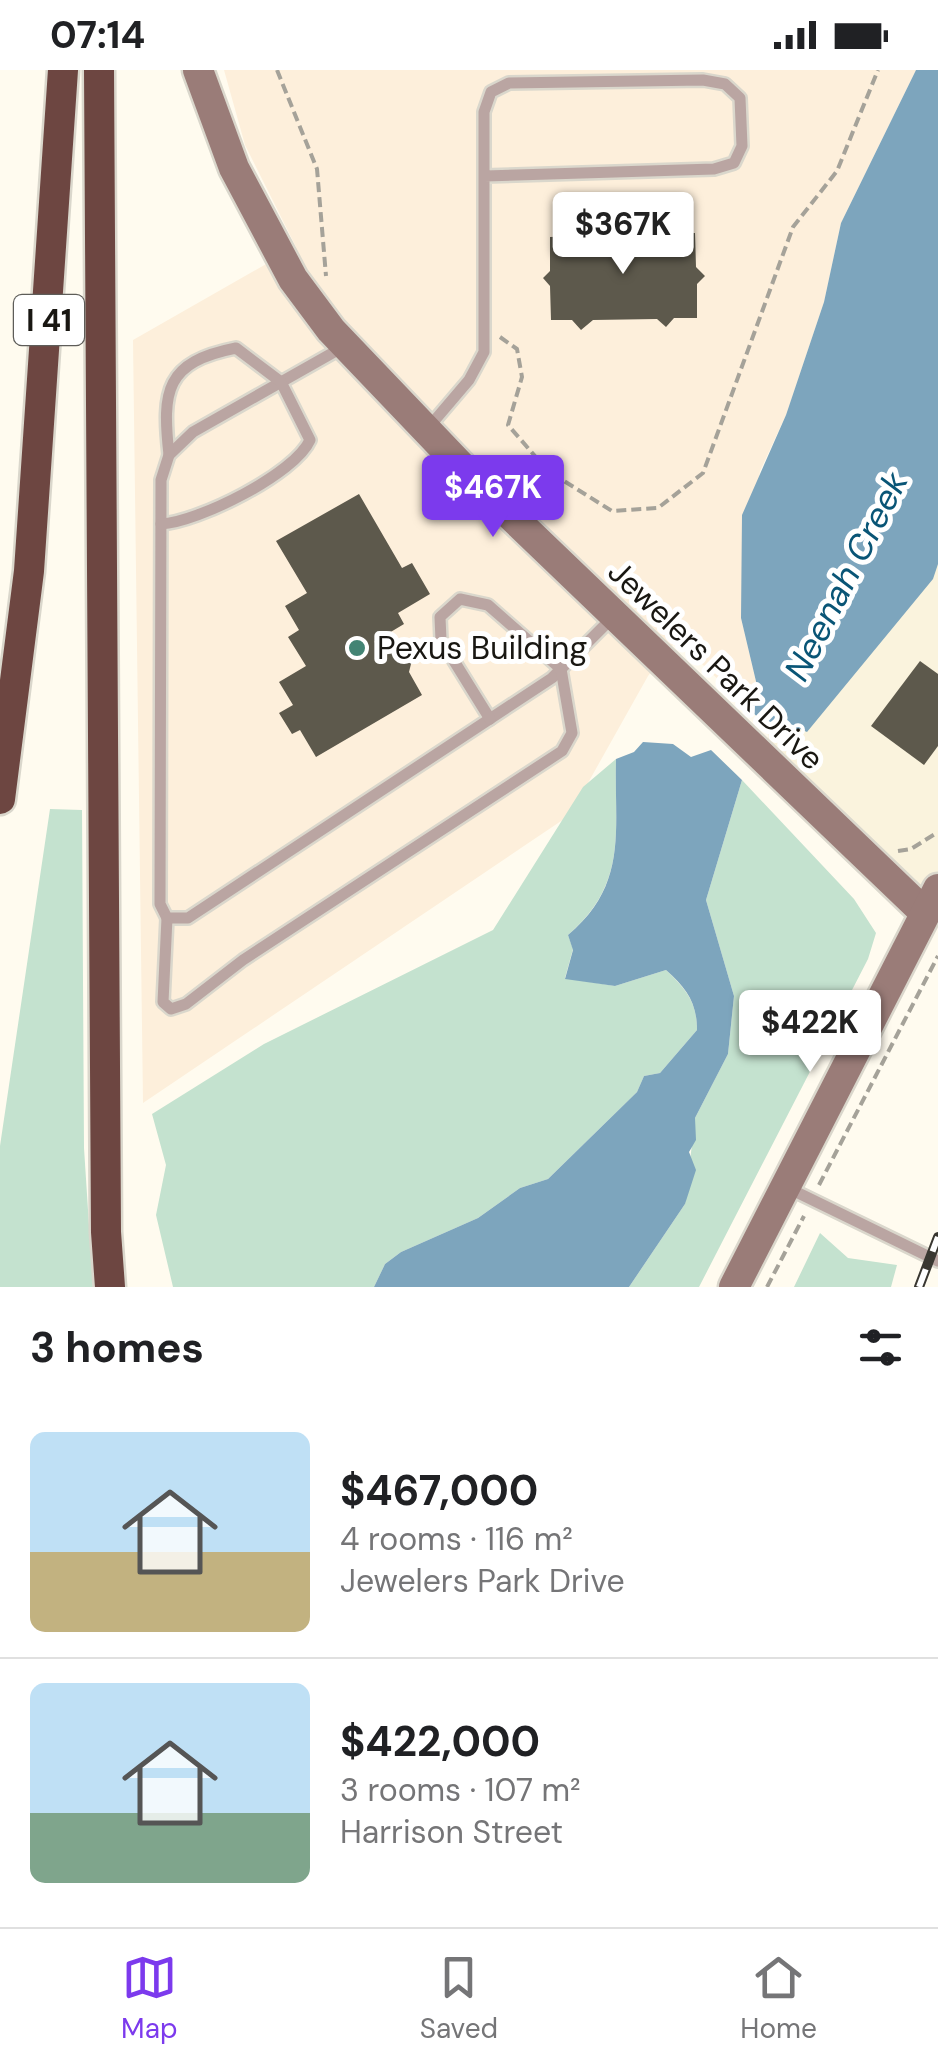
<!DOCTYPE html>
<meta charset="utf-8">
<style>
:root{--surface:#fff;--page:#f2f2f2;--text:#202124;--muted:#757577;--line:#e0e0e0;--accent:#7c3aed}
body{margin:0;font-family:"DM Sans",sans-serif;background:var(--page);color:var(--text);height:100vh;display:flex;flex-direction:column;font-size:38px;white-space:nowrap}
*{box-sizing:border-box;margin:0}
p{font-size:32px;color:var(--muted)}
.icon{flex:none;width:55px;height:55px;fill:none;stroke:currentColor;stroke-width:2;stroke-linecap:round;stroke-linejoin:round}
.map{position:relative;height:1217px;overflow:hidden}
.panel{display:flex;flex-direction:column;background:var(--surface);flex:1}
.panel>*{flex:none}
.price{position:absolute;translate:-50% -85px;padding:0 22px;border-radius:10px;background:#fff;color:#222;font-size:32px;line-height:65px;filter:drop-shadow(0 2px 5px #0008)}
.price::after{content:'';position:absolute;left:50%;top:60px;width:30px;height:22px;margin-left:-15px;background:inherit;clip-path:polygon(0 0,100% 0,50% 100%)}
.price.active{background:var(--accent);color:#fff}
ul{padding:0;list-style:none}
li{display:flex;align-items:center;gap:30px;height:250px;padding:0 30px}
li+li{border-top:2px solid var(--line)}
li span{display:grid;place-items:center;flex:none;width:280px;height:200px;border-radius:15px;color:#555}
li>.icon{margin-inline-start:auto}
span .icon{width:120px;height:120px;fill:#fffc;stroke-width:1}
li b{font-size:42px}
h2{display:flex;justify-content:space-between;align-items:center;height:120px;padding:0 30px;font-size:42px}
.status{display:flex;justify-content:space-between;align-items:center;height:70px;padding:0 50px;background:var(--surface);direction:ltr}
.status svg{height:28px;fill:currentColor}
.tabs{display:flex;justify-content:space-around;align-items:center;height:140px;border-top:2px solid var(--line);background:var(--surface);font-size:28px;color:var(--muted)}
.tabs a{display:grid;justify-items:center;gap:5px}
.tabs .active{color:var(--accent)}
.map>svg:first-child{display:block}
.commercial{fill:#fdefdb}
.built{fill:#faf3dd}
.green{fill:#c4e2cf}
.water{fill:#7da5bd}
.building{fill:#5d594c}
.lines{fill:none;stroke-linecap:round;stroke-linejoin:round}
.lane-casing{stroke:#dad7cc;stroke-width:16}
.secondary-casing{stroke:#dad7cc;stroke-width:35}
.highway-casing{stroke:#dad7cc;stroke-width:35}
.path{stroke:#a5a299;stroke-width:4;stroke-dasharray:10 5;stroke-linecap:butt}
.lane{stroke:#baa5a2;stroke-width:11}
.secondary{stroke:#9a7c78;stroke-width:30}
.highway{stroke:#6d4641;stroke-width:30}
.rail-casing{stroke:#393731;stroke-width:10}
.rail{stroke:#fff;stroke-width:6;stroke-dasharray:19;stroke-linecap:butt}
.poi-dot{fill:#438474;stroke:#fff;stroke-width:4}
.labels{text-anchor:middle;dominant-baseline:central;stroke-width:10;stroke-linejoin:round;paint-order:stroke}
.shield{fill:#fff;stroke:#5e5d59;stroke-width:2.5}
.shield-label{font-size:30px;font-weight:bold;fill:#191712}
.poi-label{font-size:32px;fill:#191712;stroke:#fff;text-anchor:start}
.street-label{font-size:32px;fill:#191712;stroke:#fff}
.water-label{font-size:35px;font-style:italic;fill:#095576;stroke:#fff}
</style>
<div class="status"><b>07:14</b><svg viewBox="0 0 49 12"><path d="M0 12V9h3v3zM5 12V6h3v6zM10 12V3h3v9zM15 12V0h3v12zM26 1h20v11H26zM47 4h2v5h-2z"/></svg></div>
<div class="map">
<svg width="938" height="1217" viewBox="0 0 938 1217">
<rect width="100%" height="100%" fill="#fffbef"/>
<polygon class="commercial" points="224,0 916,0 841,153 824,232 786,345 760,401 741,548 759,624 750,640 677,570 648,606 570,745 143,1033 133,270 296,177 245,75"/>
<polygon class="built" points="938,298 938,819 925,843 766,692 769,655"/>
<g class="green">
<path d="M616,689c-2,70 13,124 -48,176l5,14 -8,29 50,8 51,-16c20,19 31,32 31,60l-37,43 -16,3 -7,16 -89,87 -28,9 -42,30 -77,34 -16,12 -11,23h-201l-17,-72 10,-50 -14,-51 112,-70 229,-114 90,-143z"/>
<polygon points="742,710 854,829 876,863 868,889 699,1217 629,1217 685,1134 695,1048 728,984 734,926 706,830"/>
<polygon points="50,739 82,740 84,1078 93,1217 0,1217 0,1076"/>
<polygon points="820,1163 848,1188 897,1195 891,1217 794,1217"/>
</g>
<g class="water">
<polygon points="916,0 938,0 938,494 933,509 807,662 800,659 781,669 750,640 759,624 741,548 742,445 786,345 824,232 841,153"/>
<path d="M643,672l30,2 18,13 20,-7 31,30 -36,120 28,96 -6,58 -33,64 1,22 -7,12 7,18 -11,34 -56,83h-255l11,-23 16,-12 77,-34 42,-30 28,-9 89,-87 7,-16 16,-3 37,-43c0,-28 -11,-42 -31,-60l-51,16 -50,-7 8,-29 -5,-15c61,-51 46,-106 48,-176l18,-7z"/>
</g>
<g class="building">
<polygon points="664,156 672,164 695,163 696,197 705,206 697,214 697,248 674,248 666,257 657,249 593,250 581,260 572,250 551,250 550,216 543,208 550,201 550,167 573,166 581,158 589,166 656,164"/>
<polygon points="359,424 402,498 412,493 430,524 398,543 404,554 374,572 414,582 409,602 422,625 316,687 300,660 292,664 279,643 293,635 279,612 306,596 288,567 299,560 285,536 307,523 276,471"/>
<polygon points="920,591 938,604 938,676 924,695 871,656"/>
</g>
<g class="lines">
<defs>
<g id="lane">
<polyline points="343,277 193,362 169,385 161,410 160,834 167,848 188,848 552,608 614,546"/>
<polyline points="429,357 469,310 484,282 484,42 491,22 509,13 703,10 725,14 740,28 742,76 734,93 714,99 485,106"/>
<path d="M161,454c37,-2 134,-50 149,-84l-29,-58 -45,-34c-71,14 -74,43 -67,107"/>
<polyline points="167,848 163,932 171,939 186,934 243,890 562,681 572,663 561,599 488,535 460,529 440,547 441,570 490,649"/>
<polyline points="786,1117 938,1191"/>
</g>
<g id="secondary">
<polyline points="198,0 234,98 293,209 331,260 480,416 925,843"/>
<polyline points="734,1217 938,819"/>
</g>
<g id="highway">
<polyline points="99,0 106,1162 110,1217"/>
<polyline points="0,729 29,501 63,0"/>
</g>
</defs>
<use href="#lane" class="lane-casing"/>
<use href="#secondary" class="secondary-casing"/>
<use href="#highway" class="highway-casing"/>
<g class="path">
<polyline points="277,0 317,99 326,206"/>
<polyline points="500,267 517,279 522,307 508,355 548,401 612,441 658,438 703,403 793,157 837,101 878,0"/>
<polyline points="898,781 911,779 938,762"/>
<polyline points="819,1115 938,886"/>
<polyline points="767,1217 804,1146"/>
</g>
<use href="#lane" class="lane"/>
<use href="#secondary" class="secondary"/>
<use href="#highway" class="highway"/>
<defs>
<polyline id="rail" points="919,1217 938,1167"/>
</defs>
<use href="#rail" class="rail-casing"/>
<use href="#rail" class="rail"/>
</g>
<circle class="poi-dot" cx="357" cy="578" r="10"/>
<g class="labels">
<rect class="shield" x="14" y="225" width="70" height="50" rx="8"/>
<g class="shield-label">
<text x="49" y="250">I 41</text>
</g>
<g class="poi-label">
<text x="377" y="578">Pexus Building</text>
</g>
<g class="street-label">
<text transform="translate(716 595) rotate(44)">Jewelers Park Drive</text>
</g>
<g class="water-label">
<text transform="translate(846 506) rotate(-63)">Neenah Creek</text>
</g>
</g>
</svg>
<b class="price" style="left:623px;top:207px">$367K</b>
<b class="price active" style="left:493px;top:470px">$467K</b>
<b class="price" style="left:810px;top:1005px">$422K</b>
</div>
<section class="panel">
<h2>3 homes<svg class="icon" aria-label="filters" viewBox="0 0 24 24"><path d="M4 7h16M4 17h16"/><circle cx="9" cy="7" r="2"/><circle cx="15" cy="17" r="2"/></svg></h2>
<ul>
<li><span style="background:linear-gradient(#bfe0f5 60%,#c2b280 0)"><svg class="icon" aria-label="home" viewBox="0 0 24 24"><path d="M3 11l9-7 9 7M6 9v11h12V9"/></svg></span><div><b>$467,000</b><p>4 rooms · 116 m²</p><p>Jewelers Park Drive</p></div></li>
<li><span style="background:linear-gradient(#bfe0f5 65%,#7fa58c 0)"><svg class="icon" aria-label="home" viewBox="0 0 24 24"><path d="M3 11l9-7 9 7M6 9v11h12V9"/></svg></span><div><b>$422,000</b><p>3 rooms · 107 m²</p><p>Harrison Street</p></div></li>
</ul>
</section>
<nav class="tabs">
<a class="active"><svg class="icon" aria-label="map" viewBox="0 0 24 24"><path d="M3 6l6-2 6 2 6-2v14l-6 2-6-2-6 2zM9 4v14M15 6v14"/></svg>Map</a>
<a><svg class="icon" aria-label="saved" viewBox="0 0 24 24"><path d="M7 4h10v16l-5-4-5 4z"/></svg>Saved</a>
<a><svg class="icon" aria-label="home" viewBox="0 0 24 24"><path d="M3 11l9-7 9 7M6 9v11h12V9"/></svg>Home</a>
</nav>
